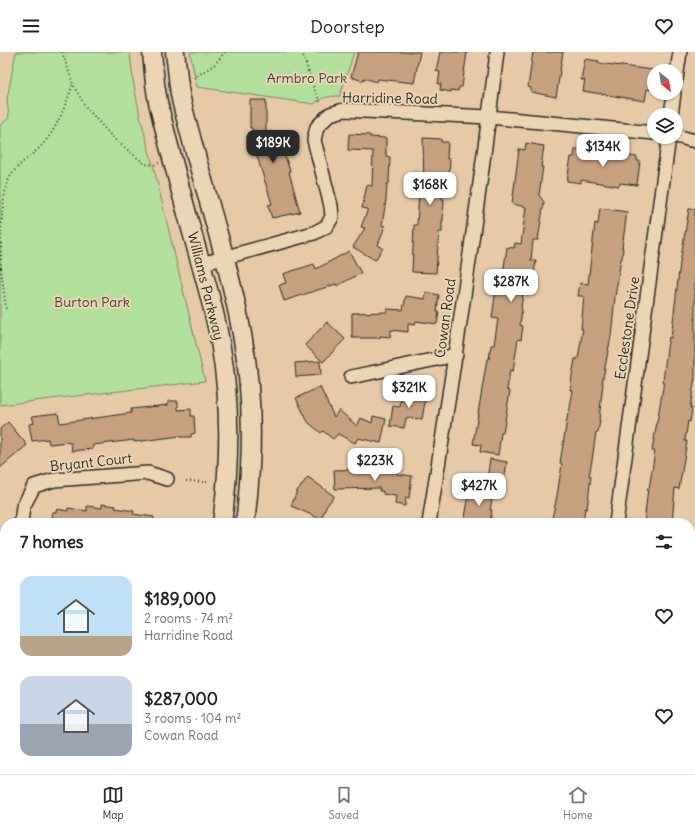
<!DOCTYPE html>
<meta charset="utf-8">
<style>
:root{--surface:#fff;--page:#f6f6f6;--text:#202124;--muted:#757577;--line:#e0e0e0;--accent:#2b2b2b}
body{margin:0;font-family:Delius,sans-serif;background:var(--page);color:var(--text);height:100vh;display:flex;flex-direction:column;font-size:15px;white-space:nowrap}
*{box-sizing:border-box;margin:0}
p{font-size:13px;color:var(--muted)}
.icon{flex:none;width:22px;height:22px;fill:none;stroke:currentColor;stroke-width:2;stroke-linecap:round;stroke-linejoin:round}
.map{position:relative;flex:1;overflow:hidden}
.drawer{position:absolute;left:0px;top:466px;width:695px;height:256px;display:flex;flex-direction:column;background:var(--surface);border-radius:16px 16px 0 0;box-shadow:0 1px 3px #0004}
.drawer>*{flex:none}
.needle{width:26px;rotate:150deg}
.controls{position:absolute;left:647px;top:12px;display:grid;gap:8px}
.controls a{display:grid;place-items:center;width:36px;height:36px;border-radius:50%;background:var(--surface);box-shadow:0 1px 3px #0004;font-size:20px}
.price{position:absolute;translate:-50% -34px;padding:0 9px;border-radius:8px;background:#fff;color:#222;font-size:13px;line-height:26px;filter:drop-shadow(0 1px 2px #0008)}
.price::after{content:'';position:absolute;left:50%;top:24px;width:12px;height:9px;margin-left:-6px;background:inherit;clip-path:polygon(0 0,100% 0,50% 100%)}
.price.on{background:var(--accent);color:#fff}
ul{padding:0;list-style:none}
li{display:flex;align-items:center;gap:12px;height:100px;padding:0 20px}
li span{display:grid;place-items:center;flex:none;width:112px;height:80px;border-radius:12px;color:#555}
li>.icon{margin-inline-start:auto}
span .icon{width:48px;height:48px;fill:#fffc;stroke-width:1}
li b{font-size:17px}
h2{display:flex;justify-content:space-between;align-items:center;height:48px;padding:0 20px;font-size:17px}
header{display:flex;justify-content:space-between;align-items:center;height:52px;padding:0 20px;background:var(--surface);font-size:18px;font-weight:600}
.tabs{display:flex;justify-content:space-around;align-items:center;height:56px;border-top:1px solid var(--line);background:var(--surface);font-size:11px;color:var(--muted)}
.tabs a{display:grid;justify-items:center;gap:2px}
.tabs .on{color:var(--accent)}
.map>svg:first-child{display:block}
.green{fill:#b3df9d;stroke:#6f8564}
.building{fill:#c6a180;stroke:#2b2b2b}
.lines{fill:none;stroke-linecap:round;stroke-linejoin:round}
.service-casing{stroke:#2b2b2b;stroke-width:9}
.minor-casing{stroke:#2b2b2b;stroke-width:16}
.secondary-casing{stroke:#2b2b2b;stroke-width:21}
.path{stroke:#2b2b2b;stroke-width:2;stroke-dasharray:1 3;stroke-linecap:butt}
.service{stroke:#ebd5b4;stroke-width:6}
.minor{stroke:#ebd5b4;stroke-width:13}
.secondary{stroke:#ebd5b4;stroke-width:18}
.labels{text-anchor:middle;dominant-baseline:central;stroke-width:4;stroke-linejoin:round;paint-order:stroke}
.park-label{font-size:14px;fill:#3f463c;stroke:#ebd5b4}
.street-label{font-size:14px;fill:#2b2b2b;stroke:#ebd5b4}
</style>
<header><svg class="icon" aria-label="menu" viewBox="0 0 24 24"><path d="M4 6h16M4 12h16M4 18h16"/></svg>Doorstep<svg class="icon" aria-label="heart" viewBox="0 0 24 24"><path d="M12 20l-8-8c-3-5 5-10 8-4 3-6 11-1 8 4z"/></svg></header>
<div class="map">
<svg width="695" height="722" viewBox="0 0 695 722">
<rect width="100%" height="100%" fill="#e6caa8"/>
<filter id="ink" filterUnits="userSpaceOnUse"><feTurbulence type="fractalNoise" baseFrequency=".025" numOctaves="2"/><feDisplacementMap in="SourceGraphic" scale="8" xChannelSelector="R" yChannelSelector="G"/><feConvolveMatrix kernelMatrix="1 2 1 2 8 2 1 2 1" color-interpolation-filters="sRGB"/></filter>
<g filter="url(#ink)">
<g class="green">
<polygon points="16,0 130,0 133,28 140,64 155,121 205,329 0,353 0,74 9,66 7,47"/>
<path d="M190,0h164l-14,44c-10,0 -19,1 -26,8l-117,-17z"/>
<polygon points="695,562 695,692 690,690 690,569"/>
</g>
<g class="building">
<polygon points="358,0 420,0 414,31 378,27 377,30 364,26 363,29 351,25"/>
<polygon points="440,0 467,0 462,35 459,35 458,39 451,38 451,40 440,38 441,32 438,32 440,20 436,19"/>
<polygon points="533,0 563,0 556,45 531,40 531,36 528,35"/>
<polygon points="585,7 599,9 598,11 653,18 650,38 647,37 645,49 583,39 585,28 581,28"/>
<polygon points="250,48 266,48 266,80 271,80 271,83 279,82 282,101 284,101 290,119 289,120 300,160 272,166 268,153 272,152 256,101 252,76 250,76"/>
<polygon points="349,82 370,83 370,85 386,86 386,104 390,105 389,132 387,132 386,148 382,173 385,174 378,193 383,196 375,208 353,195 365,176 361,175 368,157 362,156 367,133 372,134 373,99 348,98"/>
<polygon points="423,86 441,87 441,90 448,90 447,107 450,107 449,127 442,127 442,147 444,147 443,169 442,169 442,180 439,180 436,221 412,220 414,173 417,173 419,139 424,139"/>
<polygon points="526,91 544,94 541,115 543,115 539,143 544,150 538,188 533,188 531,209 536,209 534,221 526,220 521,256 522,257 520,273 523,274 521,288 518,287 513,319 510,318 507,338 510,339 503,381 501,381 498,403 480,400 481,393 473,392 487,307 489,307 491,293 494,293 498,267 492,266 498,222 503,222 507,195 514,196 515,191 521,192 526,155 512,152 519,97 525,98"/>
<polygon points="575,97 637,105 637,109 640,109 637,133 620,131 619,134 581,128 581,131 567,129 571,105 574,105"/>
<polygon points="600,156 627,160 622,196 623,196 622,207 621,207 615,245 611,284 602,331 603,331 599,368 600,368 598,381 596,380 592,408 589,424 591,424 588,449 587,457 585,456 583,471 551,471 557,444 562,412 560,411 568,361 569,362 573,338 570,338 572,324 575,307 578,307 583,277 581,277 584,244 578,244 580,231 588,232 595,171 598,172"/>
<polygon points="689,157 695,157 695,325 690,356 692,356 690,370 688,369 685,389 687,389 679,437 675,436 672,471 644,471 648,436 649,437 655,399 652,399 664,330 663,329 667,296 669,285 671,286 680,211"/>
<polygon points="349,199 361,221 337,234 336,232 284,249 279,233 286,231 283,222 314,212 316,217"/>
<polygon points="426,240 439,243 437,260 439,260 437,272 416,269 415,273 408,272 408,280 391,278 390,285 380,284 380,286 352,286 352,261 387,260 387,257 403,258 406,244 425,247"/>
<polygon points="327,270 345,287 323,310 305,293"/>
<polygon points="320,309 321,323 296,325 295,311"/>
<polygon points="320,335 334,365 339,358 357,374 361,366 372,371 373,364 386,367 381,391 358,386 355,391 338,382 333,387 323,379 321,381 308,370 296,346"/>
<polygon points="412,336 427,338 422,367 406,366 404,376 390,374 393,354 400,355 401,347 410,348"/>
<polygon points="168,349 178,349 178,358 191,357 191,364 194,364 195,381 191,382 191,385 180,385 180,384 134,390 134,388 93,393 93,397 72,399 71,391 68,391 68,390 49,392 48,387 32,389 29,372 34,371 32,364 58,361 60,371 131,361 131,357 168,353"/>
<polygon points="8,370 27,393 0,416 0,377"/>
<polygon points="490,407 507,410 503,437 486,434"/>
<polygon points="371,417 397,420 397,422 412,424 409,446 406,445 405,454 395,452 396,444 383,442 383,439 379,439 380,436 335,437 334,418"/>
<polygon points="308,425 334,444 326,455 321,467 291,454 297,439"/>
<polygon points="470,437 493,441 490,458 492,458 490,471 464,471"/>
<polygon points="102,452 116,454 115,456 134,459 133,462 154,465 153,471 51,471 53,460 56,460 57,457 68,459 68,456 87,459 87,454 102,456"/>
</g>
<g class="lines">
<defs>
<g id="service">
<polyline points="580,722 581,717"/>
<polyline points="613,722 614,717"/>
<polyline points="640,722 641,717"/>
</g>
<g id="minor">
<polyline points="676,27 680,0"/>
<polyline points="671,63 674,41"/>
<polyline points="676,84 695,89"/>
<polyline points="201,212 314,181 327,174 332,165 331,154 314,88 317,75 330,62 344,58 489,65 654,81"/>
<polyline points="351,325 456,303"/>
<polyline points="21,471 23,455 34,434 54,428 148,421 167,427"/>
<path d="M429,471c25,-157 49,-313 68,-471"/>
<polyline points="616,471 669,85"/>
<polyline points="690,538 695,534"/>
<polyline points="0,575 5,576"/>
<polyline points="0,657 5,618"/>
<polyline points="0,717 32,722"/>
<polyline points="395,722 395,717"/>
</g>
<g id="secondary">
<path d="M152,0l3,32 3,18c12,51 26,101 40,152 9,31 18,62 23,94 10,58 9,117 1,175"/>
<path d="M175,0c2,14 3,28 5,42 3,16 8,31 12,47 17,64 38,127 50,193 12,63 11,126 3,189"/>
<polyline points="185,722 185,717"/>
<polyline points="208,722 209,717"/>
</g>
</defs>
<use href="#service" class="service-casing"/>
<use href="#minor" class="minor-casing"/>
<use href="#secondary" class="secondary-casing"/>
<g class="path">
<polyline points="62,0 73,32 85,54 114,87 145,112 154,113 159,111"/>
<polyline points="302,0 314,37 320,50"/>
<polyline points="194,26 215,12 225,0"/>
<path d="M1,216c0,-26 -1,-65 8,-89 7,-15 24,-23 34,-35 15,-17 22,-38 30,-60"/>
<polyline points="1,216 6,257"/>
<polyline points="186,429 207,430"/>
</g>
<use href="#service" class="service"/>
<use href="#minor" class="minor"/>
<use href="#secondary" class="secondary"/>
</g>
</g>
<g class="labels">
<g class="park-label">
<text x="307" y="26">Armbro Park</text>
<text x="92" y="250">Burton Park</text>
</g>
<g class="street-label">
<text transform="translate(390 46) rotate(1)">Harridine Road</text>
<text transform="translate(206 234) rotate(76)">Williams Parkway</text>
<text transform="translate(445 266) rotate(-82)">Cowan Road</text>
<text transform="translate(627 276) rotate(-82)">Ecclestone Drive</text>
<text transform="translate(91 410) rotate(-6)">Bryant Court</text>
</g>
</g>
</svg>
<div class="controls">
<a><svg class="needle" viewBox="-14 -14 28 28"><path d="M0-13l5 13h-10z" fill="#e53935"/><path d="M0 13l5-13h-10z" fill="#757577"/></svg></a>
<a><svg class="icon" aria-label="layers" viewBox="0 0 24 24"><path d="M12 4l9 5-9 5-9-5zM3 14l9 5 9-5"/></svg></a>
</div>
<b class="price on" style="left:273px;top:112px">$189K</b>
<b class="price" style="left:603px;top:116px">$134K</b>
<b class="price" style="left:430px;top:154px">$168K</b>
<b class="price" style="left:511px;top:251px">$287K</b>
<b class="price" style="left:409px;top:357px">$321K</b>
<b class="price" style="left:375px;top:430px">$223K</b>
<b class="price" style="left:479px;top:455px">$427K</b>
<section class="drawer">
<h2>7 homes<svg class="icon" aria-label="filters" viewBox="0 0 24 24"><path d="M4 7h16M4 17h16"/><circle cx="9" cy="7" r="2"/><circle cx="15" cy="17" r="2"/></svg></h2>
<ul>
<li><span style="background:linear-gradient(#bfe0f5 75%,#b9a48a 0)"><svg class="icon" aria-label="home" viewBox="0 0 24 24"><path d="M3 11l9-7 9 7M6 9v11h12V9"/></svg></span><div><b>$189,000</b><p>2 rooms · 74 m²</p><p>Harridine Road</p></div><svg class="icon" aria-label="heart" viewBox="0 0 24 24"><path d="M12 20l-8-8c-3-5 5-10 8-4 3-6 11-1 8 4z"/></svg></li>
<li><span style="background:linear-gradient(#c9d6e8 60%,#9aa5b1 0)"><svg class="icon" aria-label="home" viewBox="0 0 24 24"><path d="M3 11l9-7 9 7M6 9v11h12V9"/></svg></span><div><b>$287,000</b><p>3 rooms · 104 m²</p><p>Cowan Road</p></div><svg class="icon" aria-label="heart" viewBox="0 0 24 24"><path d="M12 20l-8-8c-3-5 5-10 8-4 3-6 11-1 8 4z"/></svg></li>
</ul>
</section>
</div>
<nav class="tabs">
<a class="on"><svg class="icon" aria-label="map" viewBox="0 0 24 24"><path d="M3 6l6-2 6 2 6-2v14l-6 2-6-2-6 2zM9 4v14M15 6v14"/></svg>Map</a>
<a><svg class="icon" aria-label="saved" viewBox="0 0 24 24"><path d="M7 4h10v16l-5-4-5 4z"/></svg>Saved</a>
<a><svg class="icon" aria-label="home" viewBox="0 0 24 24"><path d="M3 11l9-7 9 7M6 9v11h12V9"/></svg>Home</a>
</nav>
